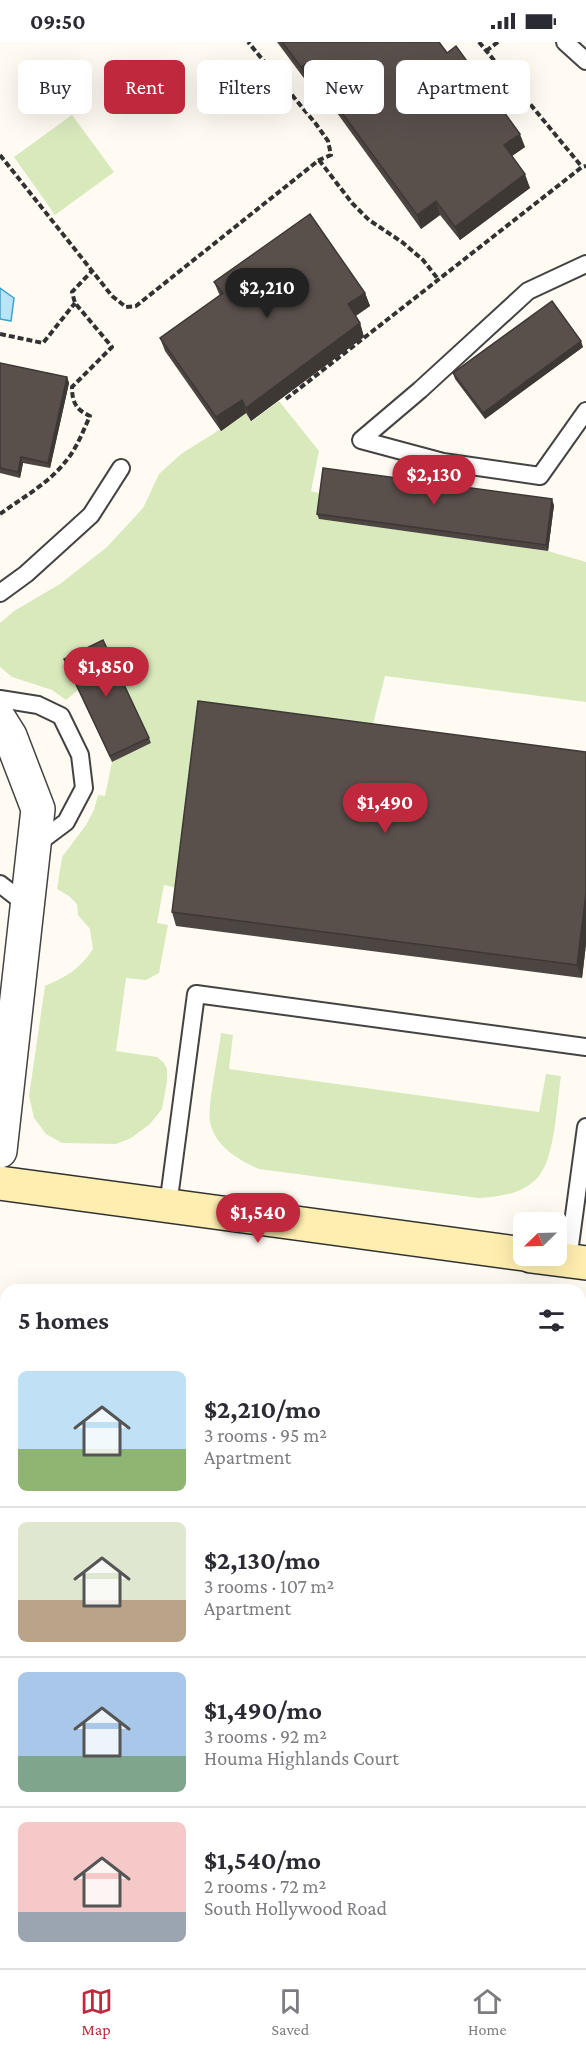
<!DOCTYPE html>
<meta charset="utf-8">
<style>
:root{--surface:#fff;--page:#f2f2f3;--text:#2b2b33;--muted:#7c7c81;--line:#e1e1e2;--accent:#c0283d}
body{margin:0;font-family:"Crimson Pro",serif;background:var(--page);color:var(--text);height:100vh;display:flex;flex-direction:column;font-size:22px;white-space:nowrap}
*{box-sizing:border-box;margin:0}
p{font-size:20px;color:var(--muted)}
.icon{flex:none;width:33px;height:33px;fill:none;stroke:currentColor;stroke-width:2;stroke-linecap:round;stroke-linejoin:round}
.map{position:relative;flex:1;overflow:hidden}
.sheet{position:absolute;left:0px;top:1242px;width:586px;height:684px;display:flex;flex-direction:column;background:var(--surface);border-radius:18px 18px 0 0;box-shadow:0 6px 24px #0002}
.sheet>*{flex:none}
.top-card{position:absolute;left:18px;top:18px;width:550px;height:54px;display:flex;gap:12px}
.needle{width:39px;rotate:247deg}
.buttons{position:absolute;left:513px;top:1170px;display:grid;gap:12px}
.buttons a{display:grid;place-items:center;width:54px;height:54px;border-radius:9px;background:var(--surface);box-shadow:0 6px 24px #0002;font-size:30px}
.price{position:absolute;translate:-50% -51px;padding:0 14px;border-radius:21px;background:var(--accent);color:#fff;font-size:20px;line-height:39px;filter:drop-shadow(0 2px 3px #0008)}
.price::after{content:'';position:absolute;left:50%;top:36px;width:18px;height:14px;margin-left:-9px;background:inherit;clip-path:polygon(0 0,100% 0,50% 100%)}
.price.current{background:#222;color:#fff}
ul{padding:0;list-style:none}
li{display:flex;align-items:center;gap:18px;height:150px;padding:0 18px}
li+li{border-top:2px solid var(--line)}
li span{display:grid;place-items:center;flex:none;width:168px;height:120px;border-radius:9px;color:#555}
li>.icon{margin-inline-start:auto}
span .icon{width:72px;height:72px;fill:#fffc;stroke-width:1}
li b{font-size:26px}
h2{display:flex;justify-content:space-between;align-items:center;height:72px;padding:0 18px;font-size:26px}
.chip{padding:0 21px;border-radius:9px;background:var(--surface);box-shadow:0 6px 24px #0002;font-size:21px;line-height:54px}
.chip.current{background:var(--accent);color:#fff}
.status{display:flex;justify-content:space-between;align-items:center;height:42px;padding:0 30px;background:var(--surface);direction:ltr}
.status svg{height:16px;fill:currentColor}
.tabs{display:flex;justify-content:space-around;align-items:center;height:84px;border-top:2px solid var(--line);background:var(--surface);font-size:16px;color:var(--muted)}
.tabs a{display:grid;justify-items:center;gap:3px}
.tabs .current{color:var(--accent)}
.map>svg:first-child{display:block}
.green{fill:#d8eabc}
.water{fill:#b8e4f6;stroke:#40a1cc;stroke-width:1.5}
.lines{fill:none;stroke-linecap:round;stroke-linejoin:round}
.lane-casing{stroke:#434343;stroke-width:20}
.street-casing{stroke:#434343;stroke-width:36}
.secondary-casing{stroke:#323232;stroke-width:36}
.path{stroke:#323232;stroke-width:4;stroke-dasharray:6 3;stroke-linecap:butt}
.lane{stroke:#fff;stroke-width:16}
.street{stroke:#fff;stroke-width:33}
.secondary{stroke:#feeeaf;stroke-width:33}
.wall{fill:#4d4541}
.shaded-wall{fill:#3e3835}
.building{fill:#59504c;stroke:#3e3835;stroke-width:1.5}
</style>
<div class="status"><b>09:50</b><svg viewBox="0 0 49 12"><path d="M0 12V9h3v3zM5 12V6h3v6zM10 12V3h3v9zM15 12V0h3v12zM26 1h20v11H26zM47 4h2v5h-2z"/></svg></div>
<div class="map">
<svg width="586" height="1926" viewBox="0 0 586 1926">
<rect width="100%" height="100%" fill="#fffbf3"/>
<g class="green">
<polygon points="72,73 114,130 55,173 14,115"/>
<path d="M279,359l40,50 -8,40 11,3 -3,25 229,32 38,11v140l-201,-26 -15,60 -189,153 -17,-4 -7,38 11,2 -9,48 -13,7 -20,-2 -10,73 41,6 7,6 3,6v13l-5,27 -12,15 -19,14 -15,6 -54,-1 -16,-9 -12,-16 -5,-22 16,-110c22,-10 34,-16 48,-37l-3,-20 -12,-14 -1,-11 -8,-8 -12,-7 5,-32 24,-32 8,-15 4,-15 7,1 7,-34 39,-19 -73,-53 -12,10 -14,-10 -40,-13 -12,-10v-44l14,-12 46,-27 47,-37 36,-39 16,-34 22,-20 65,-41 6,8z"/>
<path d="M221,991l12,2 -4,34 310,43 7,-38 15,2c-4,26 -6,81 -22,100 -15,18 -40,21 -61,22l-219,-29c-20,-9 -44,-22 -49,-47 -3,-15 9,-70 11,-89z"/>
</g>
<polygon class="water" points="0,246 14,256 11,279 0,277"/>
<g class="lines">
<defs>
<g id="lane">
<polyline points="565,0 586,19"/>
<polyline points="586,222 528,249 420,348 361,398 443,420 540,434 586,369"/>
<polyline points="0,551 26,532 91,473 121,426"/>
<polyline points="0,657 38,663 61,674 80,713 84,746 66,780 34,804"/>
<polyline points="0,842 27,863"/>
<polyline points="168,1164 196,952 586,1005"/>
<polyline points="568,1218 586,1085"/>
</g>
<polyline id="street" points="0,678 10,694 38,767 0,1109"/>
<g id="secondary">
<polyline points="0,1141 524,1212"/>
<polyline points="531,1214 586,1221"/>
</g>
</defs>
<use href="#lane" class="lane-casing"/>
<use href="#street" class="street-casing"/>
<use href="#secondary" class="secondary-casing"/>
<g class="path">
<polyline points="479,0 582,125"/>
<polyline points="486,9 498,0"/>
<polyline points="0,113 112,254 126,265 136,264 319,118 331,113 328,99 316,82 248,0"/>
<polyline points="319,118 352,161 369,178 402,200 423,218 438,237"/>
<polyline points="0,292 43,301 75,261"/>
<polyline points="286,357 582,125 586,124"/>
<path d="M0,472c22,-16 49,-31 66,-53 11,-13 17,-30 24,-45 -14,-6 -18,-14 -18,-29l40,-40 -37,-44 -3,-11 20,-21"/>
</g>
<use href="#lane" class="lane"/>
<use href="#street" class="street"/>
<use href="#secondary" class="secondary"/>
</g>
<g class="wall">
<polygon points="277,0 439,0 525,105 512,114 530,146 460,198 440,173 421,187 311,35 306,39"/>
<polygon points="214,240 365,251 370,264 355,274 360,281 364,295 251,379 246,371 221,389 165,309 160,296 220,254"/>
<polygon points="583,305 485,377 455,337 453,331"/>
<polygon points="0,321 67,335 69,341 50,426 23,421 20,436 0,431"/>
<polygon points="554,463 548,509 319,477 317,472"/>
<polygon points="64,617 149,696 151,701 112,720"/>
<polygon points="586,710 586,902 582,936 176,884 172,870"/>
</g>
<g class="shaded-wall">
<polygon points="306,22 311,35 306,39 301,25"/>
<polygon points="520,92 525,105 509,116 504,103"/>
<polygon points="525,132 530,146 460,198 455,185"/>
<polygon points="436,159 440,173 421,187 417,173"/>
<polygon points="365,251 370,264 353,276 348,262"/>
<polygon points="360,281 364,295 251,379 246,366"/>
<polygon points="581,299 583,305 485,377 483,371"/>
<polygon points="67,335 69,341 50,426 48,421"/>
<polygon points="242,358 246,371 221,389 216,375"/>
<polygon points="21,415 23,421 20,436 18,430"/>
<polygon points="552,457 554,463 548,509 546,503"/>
<polygon points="586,851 586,902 582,936 577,923"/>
</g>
<g class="building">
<polygon points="282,0 439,0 447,11 456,4 520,92 504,103 525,132 455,185 436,159 417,173 306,22 301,25"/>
<polygon points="310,172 365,251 348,262 360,281 246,366 242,358 216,375 160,296 223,251 214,240"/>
<polygon points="552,259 581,299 483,371 453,331"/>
<polygon points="0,321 67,335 48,421 21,415 18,430 0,426"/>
<polygon points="323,426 552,457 546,503 317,472"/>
<polygon points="103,598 149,696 110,714 64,617"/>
<polygon points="198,659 586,710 586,851 577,923 172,870"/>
</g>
</svg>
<div class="buttons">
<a><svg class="needle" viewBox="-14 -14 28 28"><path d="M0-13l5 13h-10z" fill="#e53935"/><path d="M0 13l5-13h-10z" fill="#7c7c81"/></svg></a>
</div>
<b class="price current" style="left:267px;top:277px">$2,210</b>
<b class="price" style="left:434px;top:464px">$2,130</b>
<b class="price" style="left:106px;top:656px">$1,850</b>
<b class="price" style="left:385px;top:792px">$1,490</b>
<b class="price" style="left:258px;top:1202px">$1,540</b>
<div class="top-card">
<a class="chip">Buy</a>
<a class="chip current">Rent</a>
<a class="chip">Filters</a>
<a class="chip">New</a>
<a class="chip">Apartment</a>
</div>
<section class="sheet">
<h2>5 homes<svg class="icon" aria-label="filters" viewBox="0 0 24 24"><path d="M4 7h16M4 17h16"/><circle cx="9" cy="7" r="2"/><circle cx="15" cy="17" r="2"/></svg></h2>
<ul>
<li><span style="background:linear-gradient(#bfe0f5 65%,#8fb573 0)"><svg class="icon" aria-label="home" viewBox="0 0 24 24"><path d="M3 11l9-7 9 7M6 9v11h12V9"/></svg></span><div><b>$2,210/mo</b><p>3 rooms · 95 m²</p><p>Apartment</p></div></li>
<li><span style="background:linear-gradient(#dfe7d0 65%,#b9a48a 0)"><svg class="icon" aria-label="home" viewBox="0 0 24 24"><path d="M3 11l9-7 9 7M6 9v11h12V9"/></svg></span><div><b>$2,130/mo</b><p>3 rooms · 107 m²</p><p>Apartment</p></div></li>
<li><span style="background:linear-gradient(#a9c7e8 70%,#7fa58c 0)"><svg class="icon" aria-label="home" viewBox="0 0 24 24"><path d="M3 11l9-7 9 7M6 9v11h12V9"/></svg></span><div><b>$1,490/mo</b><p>3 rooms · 92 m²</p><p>Houma Highlands Court</p></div></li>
<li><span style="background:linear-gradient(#f6c9c9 75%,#9aa5b1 0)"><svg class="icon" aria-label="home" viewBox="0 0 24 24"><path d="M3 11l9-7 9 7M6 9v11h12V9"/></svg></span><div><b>$1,540/mo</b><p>2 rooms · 72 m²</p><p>South Hollywood Road</p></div></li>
</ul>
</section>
</div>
<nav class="tabs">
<a class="current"><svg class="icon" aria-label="map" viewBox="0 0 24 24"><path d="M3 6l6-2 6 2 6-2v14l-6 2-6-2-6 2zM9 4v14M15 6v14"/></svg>Map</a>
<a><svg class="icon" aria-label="saved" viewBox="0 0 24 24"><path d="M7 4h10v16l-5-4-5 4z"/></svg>Saved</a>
<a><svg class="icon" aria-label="home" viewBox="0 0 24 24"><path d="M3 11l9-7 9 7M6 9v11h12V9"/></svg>Home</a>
</nav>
